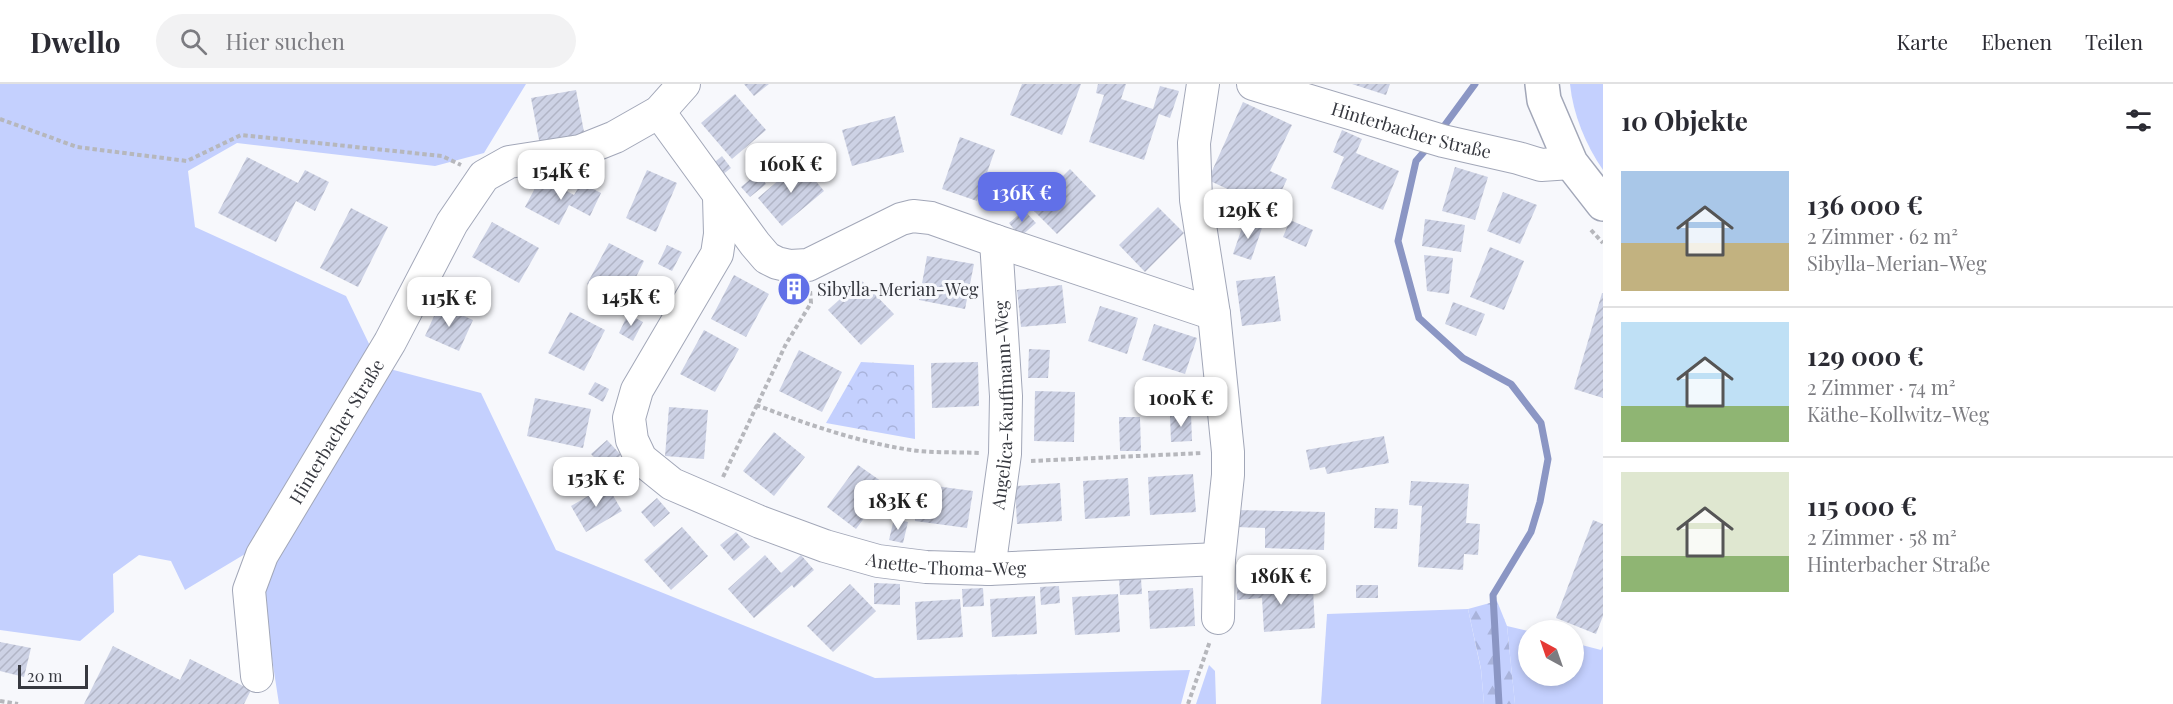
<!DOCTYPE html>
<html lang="de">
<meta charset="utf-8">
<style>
:root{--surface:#fff;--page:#f2f2f3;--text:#2b2b33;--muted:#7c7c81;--line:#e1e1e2;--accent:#6170e8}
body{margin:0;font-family:"Playfair Display",serif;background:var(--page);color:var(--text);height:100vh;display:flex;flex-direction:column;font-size:22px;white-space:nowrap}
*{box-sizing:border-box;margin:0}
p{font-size:20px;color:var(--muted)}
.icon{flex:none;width:33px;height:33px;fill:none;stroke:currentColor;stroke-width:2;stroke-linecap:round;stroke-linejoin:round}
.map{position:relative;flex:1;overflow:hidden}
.sheet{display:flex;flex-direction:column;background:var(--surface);width:570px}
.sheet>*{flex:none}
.needle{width:39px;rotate:320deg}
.tools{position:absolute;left:1518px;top:536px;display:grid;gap:12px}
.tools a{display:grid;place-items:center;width:66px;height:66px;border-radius:50%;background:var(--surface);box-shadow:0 3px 9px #0003;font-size:30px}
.scale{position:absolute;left:18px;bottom:15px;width:70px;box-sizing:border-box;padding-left:6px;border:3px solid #373940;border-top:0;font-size:16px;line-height:21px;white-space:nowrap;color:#373940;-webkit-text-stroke:4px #f7f8fc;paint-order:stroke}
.price{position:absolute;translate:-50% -51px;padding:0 14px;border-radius:12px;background:#fff;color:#222;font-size:20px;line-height:39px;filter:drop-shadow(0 2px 3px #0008)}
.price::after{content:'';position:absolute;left:50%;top:36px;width:18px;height:14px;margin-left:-9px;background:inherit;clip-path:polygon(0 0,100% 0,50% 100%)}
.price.current{background:var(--accent);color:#fff}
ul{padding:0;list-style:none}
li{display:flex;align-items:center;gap:18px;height:150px;padding:0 18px}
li+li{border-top:2px solid var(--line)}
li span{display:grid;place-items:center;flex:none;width:168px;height:120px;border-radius:0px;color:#555}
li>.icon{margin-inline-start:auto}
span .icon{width:72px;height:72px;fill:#fffc;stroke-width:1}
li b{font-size:26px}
h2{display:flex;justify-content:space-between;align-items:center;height:72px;padding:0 18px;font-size:26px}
header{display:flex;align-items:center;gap:36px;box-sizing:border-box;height:84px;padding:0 30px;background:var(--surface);border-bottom:2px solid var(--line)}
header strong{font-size:28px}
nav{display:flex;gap:33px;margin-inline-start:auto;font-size:21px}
.search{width:420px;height:54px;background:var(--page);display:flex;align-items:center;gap:15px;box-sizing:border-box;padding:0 21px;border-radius:33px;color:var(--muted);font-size:22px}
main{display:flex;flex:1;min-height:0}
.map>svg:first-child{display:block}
.green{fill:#c4d0fe}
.forest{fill:url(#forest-firs)}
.park{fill:url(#park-crowns)}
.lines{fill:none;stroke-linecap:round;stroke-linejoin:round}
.stream{stroke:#8b96c4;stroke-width:7}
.building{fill:url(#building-hatch)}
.minor-casing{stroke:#a2a7b8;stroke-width:34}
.major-casing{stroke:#a2a7b8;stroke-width:36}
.path{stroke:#b6b7bc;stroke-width:4;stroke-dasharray:4.5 3;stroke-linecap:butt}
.minor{stroke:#fff;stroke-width:32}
.major{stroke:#fff;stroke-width:33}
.labels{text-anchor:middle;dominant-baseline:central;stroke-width:6;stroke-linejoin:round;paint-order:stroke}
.street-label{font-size:18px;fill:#373940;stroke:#f7f8fc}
.poi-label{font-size:18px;fill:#373940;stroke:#f7f8fc;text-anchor:start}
</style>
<header>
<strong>Dwello</strong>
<div class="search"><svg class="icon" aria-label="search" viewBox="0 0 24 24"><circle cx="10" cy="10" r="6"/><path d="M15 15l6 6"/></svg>Hier suchen</div>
<nav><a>Karte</a><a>Ebenen</a><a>Teilen</a></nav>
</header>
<main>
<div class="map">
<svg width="1603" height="620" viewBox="0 0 1603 620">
<defs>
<pattern id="forest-firs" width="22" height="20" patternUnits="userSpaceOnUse" patternTransform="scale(1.5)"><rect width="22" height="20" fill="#c4d0fe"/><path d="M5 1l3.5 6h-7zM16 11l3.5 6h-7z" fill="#a9b3db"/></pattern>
<pattern id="park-crowns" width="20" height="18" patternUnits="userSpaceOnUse" patternTransform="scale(1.5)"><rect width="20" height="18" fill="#c4d0fe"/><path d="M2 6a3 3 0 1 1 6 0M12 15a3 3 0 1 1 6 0" fill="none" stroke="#a9b3db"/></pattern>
<pattern id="building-hatch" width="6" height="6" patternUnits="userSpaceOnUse" patternTransform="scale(1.5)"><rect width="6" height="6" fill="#cdd2e5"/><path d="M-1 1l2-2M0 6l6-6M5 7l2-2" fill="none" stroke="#b1b5c6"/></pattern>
</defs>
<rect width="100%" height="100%" fill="#f7f8fc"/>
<g class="green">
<polygon points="0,0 526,0 484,69 435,82 237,59 188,87 195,143 346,212 372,266 255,464 185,506 171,477 139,471 113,490 114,528 80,557 0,546"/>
<path d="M1570,0h33v86c-17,-25 -30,-55 -33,-86z"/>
<polygon points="386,284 481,309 556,466 875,594 1190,586 1181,620 279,620 261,503"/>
<polygon points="1468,525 1481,586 1484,620 1321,620 1327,530"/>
<polygon points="1507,542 1528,547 1528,591 1574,591 1574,559 1601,566 1603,562 1603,620 1515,620"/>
<polygon points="1209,581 1215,587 1216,620 1196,620"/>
</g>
<polygon class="forest" points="1497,517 1507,542 1515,620 1484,620 1481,585 1468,525"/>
<polygon class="park" points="861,278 914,281 915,355 826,339"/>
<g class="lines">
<g class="stream">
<polyline points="1439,49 1475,0"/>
<polyline points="1429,62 1416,77 1398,157 1419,234 1463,274 1511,300 1541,339 1548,375 1540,418 1531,448 1493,511 1499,620"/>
</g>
</g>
<g class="building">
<polygon points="744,0 769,0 754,12"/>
<polygon points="1022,0 1081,0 1062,51 1010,31"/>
<polygon points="1098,0 1126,0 1121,15 1153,25 1160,2 1179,7 1170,34 1159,30 1144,76 1089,58 1104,11 1096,9"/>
<polygon points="1352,0 1390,0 1386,11"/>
<polygon points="576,6 585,53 540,61 531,14"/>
<polygon points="735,10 766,46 732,75 701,39"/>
<polygon points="1243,18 1292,41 1270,87 1287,95 1273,126 1208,96"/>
<polygon points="895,32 904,68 852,82 842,46"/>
<polygon points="1342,46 1362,55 1356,69 1399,87 1383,126 1331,104 1344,73 1333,68"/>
<polygon points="960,53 995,66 977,117 942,105"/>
<polygon points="722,72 731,84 717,95 708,84"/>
<polygon points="247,73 298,99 305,86 329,98 315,127 296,117 276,158 218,129"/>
<polygon points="800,78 824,107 782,142 758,114"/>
<polygon points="1455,83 1488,93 1475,136 1442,127"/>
<polygon points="1070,85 1096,112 1057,150 1031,124"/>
<polygon points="647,86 677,99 656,148 626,134"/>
<polygon points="758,89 766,100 750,113 741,103"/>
<polygon points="541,93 574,111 581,99 601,109 590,132 569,121 559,141 525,123"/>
<polygon points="1503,108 1537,121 1520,160 1487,147"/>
<polygon points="1158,123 1184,149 1145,188 1119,161"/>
<polygon points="351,124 388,143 358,203 320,184"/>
<polygon points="1024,126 1036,139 1020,153 1009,139"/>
<polygon points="1245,135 1263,141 1251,176 1233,170"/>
<polygon points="1425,135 1465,141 1461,168 1422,162"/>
<polygon points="1290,136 1313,146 1306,163 1283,153"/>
<polygon points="492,138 539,164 519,199 472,173"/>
<polygon points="609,159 644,177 623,219 587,200"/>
<polygon points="667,161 682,168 672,187 658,180"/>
<polygon points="1490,163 1524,177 1504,226 1470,213"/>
<polygon points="1424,171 1453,174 1449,210 1427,207"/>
<polygon points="927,172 974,180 965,225 919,216"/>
<polygon points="734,191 769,210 746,253 711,235"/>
<polygon points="1275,192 1281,237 1242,242 1236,197"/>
<polygon points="802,195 803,214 786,214 786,196"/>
<polygon points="861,196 894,230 861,261 828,226"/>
<polygon points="1062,201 1066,239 1021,243 1017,206"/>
<polygon points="1602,209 1603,209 1603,314 1574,305"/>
<polygon points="1453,218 1485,230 1476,252 1445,240"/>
<polygon points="439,221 473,236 459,267 425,252"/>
<polygon points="1100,222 1138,234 1127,270 1088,257"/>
<polygon points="570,228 605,246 584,287 548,269"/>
<polygon points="628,230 643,238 633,257 619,249"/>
<polygon points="1154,240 1197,254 1185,290 1142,276"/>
<polygon points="704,246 739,265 715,308 680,290"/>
<polygon points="1029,265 1050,266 1048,294 1028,294"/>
<polygon points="799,266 842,288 822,328 779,307"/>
<polygon points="978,278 979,322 932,324 931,279"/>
<polygon points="595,298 609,305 603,318 588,310"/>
<polygon points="1035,307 1075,308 1074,358 1034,357"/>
<polygon points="535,314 591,325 583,364 527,352"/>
<polygon points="669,323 708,326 704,375 665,372"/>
<polygon points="1191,330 1192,357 1171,358 1170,331"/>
<polygon points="1119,333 1140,333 1141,367 1120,367"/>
<polygon points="774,348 805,373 774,412 743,387"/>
<polygon points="1384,352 1389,379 1327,390 1325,383 1310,386 1306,366"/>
<polygon points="607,356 621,371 605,385 591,370"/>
<polygon points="858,381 888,402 856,445 827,423"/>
<polygon points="1193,390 1196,428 1150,431 1148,393"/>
<polygon points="1128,394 1130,432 1085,435 1083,397"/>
<polygon points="1411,397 1469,400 1466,439 1480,440 1478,471 1464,470 1463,486 1418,483 1422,422 1409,421"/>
<polygon points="1060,399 1062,437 1017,440 1015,402"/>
<polygon points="920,400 973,407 967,444 915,437"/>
<polygon points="607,401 622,427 586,448 571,422"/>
<polygon points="657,414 670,429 654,443 641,428"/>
<polygon points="1375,424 1398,425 1397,445 1374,444"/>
<polygon points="1235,426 1325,428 1324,466 1265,464 1265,444 1235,443"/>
<polygon points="894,435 908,438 903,459 889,456"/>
<polygon points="1593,436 1603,440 1603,532 1596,550 1556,534"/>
<polygon points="682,443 708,472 671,506 644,476"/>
<polygon points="736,448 750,463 734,477 720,461"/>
<polygon points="765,471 781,489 801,471 814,486 794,504 792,501 754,534 728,505"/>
<polygon points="1141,494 1142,510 1120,511 1119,495"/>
<polygon points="1260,494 1261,508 1313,505 1315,544 1264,548 1262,514 1237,516 1236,496"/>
<polygon points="874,499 900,500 900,521 874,520"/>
<polygon points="850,500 876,527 833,568 807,542"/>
<rect x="1356" y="501" width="22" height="13"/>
<polygon points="1059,502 1060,519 1041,521 1040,503"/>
<polygon points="983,504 984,522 963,523 962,505"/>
<polygon points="1193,504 1195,542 1150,545 1148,507"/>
<polygon points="1118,510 1120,548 1075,551 1072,513"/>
<polygon points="1035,512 1037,550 992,553 990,515"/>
<polygon points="960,515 963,553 917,556 915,518"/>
<polygon points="0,558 31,564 24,593 0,587"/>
<polygon points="113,562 180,596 190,575 251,606 244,620 84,620"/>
</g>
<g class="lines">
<defs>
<g id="minor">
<polyline points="1203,0 1194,59 1196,116 1214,230 1228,368 1228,391 1219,475 1218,534"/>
<path id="s1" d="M1253,0l190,57 75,17 23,7 30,-2"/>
<polyline points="659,28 755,160 767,174 777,179 790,182 808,181 901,135 913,132 931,134 996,157 1214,230"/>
<path id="s2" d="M719,113l1,37 -3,20 -80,136 -8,28 3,22 9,19 31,25 88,38 65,24 53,15 48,6 63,2 230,-10"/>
<path id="s3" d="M989,485l16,-115 1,-58 -10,-155"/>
<path id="s4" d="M257,592l-8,-86 13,-35 128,-213 62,-119 32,-47 25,-14 71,-11 35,-14 44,-25 25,-28"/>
</g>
<polyline id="major" points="1542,0 1544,16 1571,79 1603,120"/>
</defs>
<use href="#minor" class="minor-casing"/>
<use href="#major" class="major-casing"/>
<g class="path">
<polyline points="0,35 77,63 187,77 241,51 442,72 461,81"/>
<polyline points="1591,146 1603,159"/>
<path d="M756,321c51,19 101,37 155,45 22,3 47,2 69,3"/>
<polyline points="1031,377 1203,369"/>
<polyline points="723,393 786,260 811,219 810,206"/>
<polyline points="0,617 18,620"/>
<polyline points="1188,620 1210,557"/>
</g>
<use href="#minor" class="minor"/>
<use href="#major" class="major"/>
</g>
<defs>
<symbol id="building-disc" viewBox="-11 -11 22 22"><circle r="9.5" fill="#6170e8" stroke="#f7f8fc"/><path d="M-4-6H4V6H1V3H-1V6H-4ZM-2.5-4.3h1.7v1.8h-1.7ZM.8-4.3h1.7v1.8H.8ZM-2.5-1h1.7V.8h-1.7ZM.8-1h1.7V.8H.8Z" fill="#fff"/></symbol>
</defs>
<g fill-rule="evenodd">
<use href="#building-disc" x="775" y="186" width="38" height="38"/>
</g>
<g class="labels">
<g class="street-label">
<text stroke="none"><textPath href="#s1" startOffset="165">Hinterbacher Straße</textPath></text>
<text stroke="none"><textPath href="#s3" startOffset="165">Angelica-Kauffmann-Weg</textPath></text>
<text stroke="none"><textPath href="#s4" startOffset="268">Hinterbacher Straße</textPath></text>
<text stroke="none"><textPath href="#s2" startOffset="616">Anette-Thoma-Weg</textPath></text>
</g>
<g class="poi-label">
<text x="817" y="205">Sibylla-Merian-Weg</text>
</g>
</g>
</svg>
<div class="tools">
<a><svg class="needle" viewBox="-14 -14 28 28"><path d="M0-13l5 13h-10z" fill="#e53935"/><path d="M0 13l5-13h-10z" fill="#7c7c81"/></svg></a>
</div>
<div class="scale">20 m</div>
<b class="price" style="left:791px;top:110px">160K €</b>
<b class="price" style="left:561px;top:117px">154K €</b>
<b class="price current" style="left:1022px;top:139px">136K €</b>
<b class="price" style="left:1248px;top:156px">129K €</b>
<b class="price" style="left:631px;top:243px">145K €</b>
<b class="price" style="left:449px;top:244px">115K €</b>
<b class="price" style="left:1181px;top:344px">100K €</b>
<b class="price" style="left:596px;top:424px">153K €</b>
<b class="price" style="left:898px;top:447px">183K €</b>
<b class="price" style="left:1281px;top:522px">186K €</b>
</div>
<section class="sheet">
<h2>10 Objekte<svg class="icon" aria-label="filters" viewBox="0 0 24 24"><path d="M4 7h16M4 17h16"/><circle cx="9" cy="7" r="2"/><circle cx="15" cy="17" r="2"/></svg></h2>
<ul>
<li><span style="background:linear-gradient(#a9c7e8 60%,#c2b280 0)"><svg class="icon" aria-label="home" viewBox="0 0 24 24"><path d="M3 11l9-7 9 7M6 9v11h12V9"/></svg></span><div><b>136 000 €</b><p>2 Zimmer · 62 m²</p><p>Sibylla-Merian-Weg</p></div></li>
<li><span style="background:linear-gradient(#bfe0f5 70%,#8fb573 0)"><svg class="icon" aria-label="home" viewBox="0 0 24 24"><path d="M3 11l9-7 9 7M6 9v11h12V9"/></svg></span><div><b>129 000 €</b><p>2 Zimmer · 74 m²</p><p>Käthe-Kollwitz-Weg</p></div></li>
<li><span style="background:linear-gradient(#dfe7d0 70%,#8fb573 0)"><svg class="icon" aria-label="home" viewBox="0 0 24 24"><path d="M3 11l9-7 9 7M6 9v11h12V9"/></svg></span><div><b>115 000 €</b><p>2 Zimmer · 58 m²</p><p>Hinterbacher Straße</p></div></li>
</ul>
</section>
</main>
